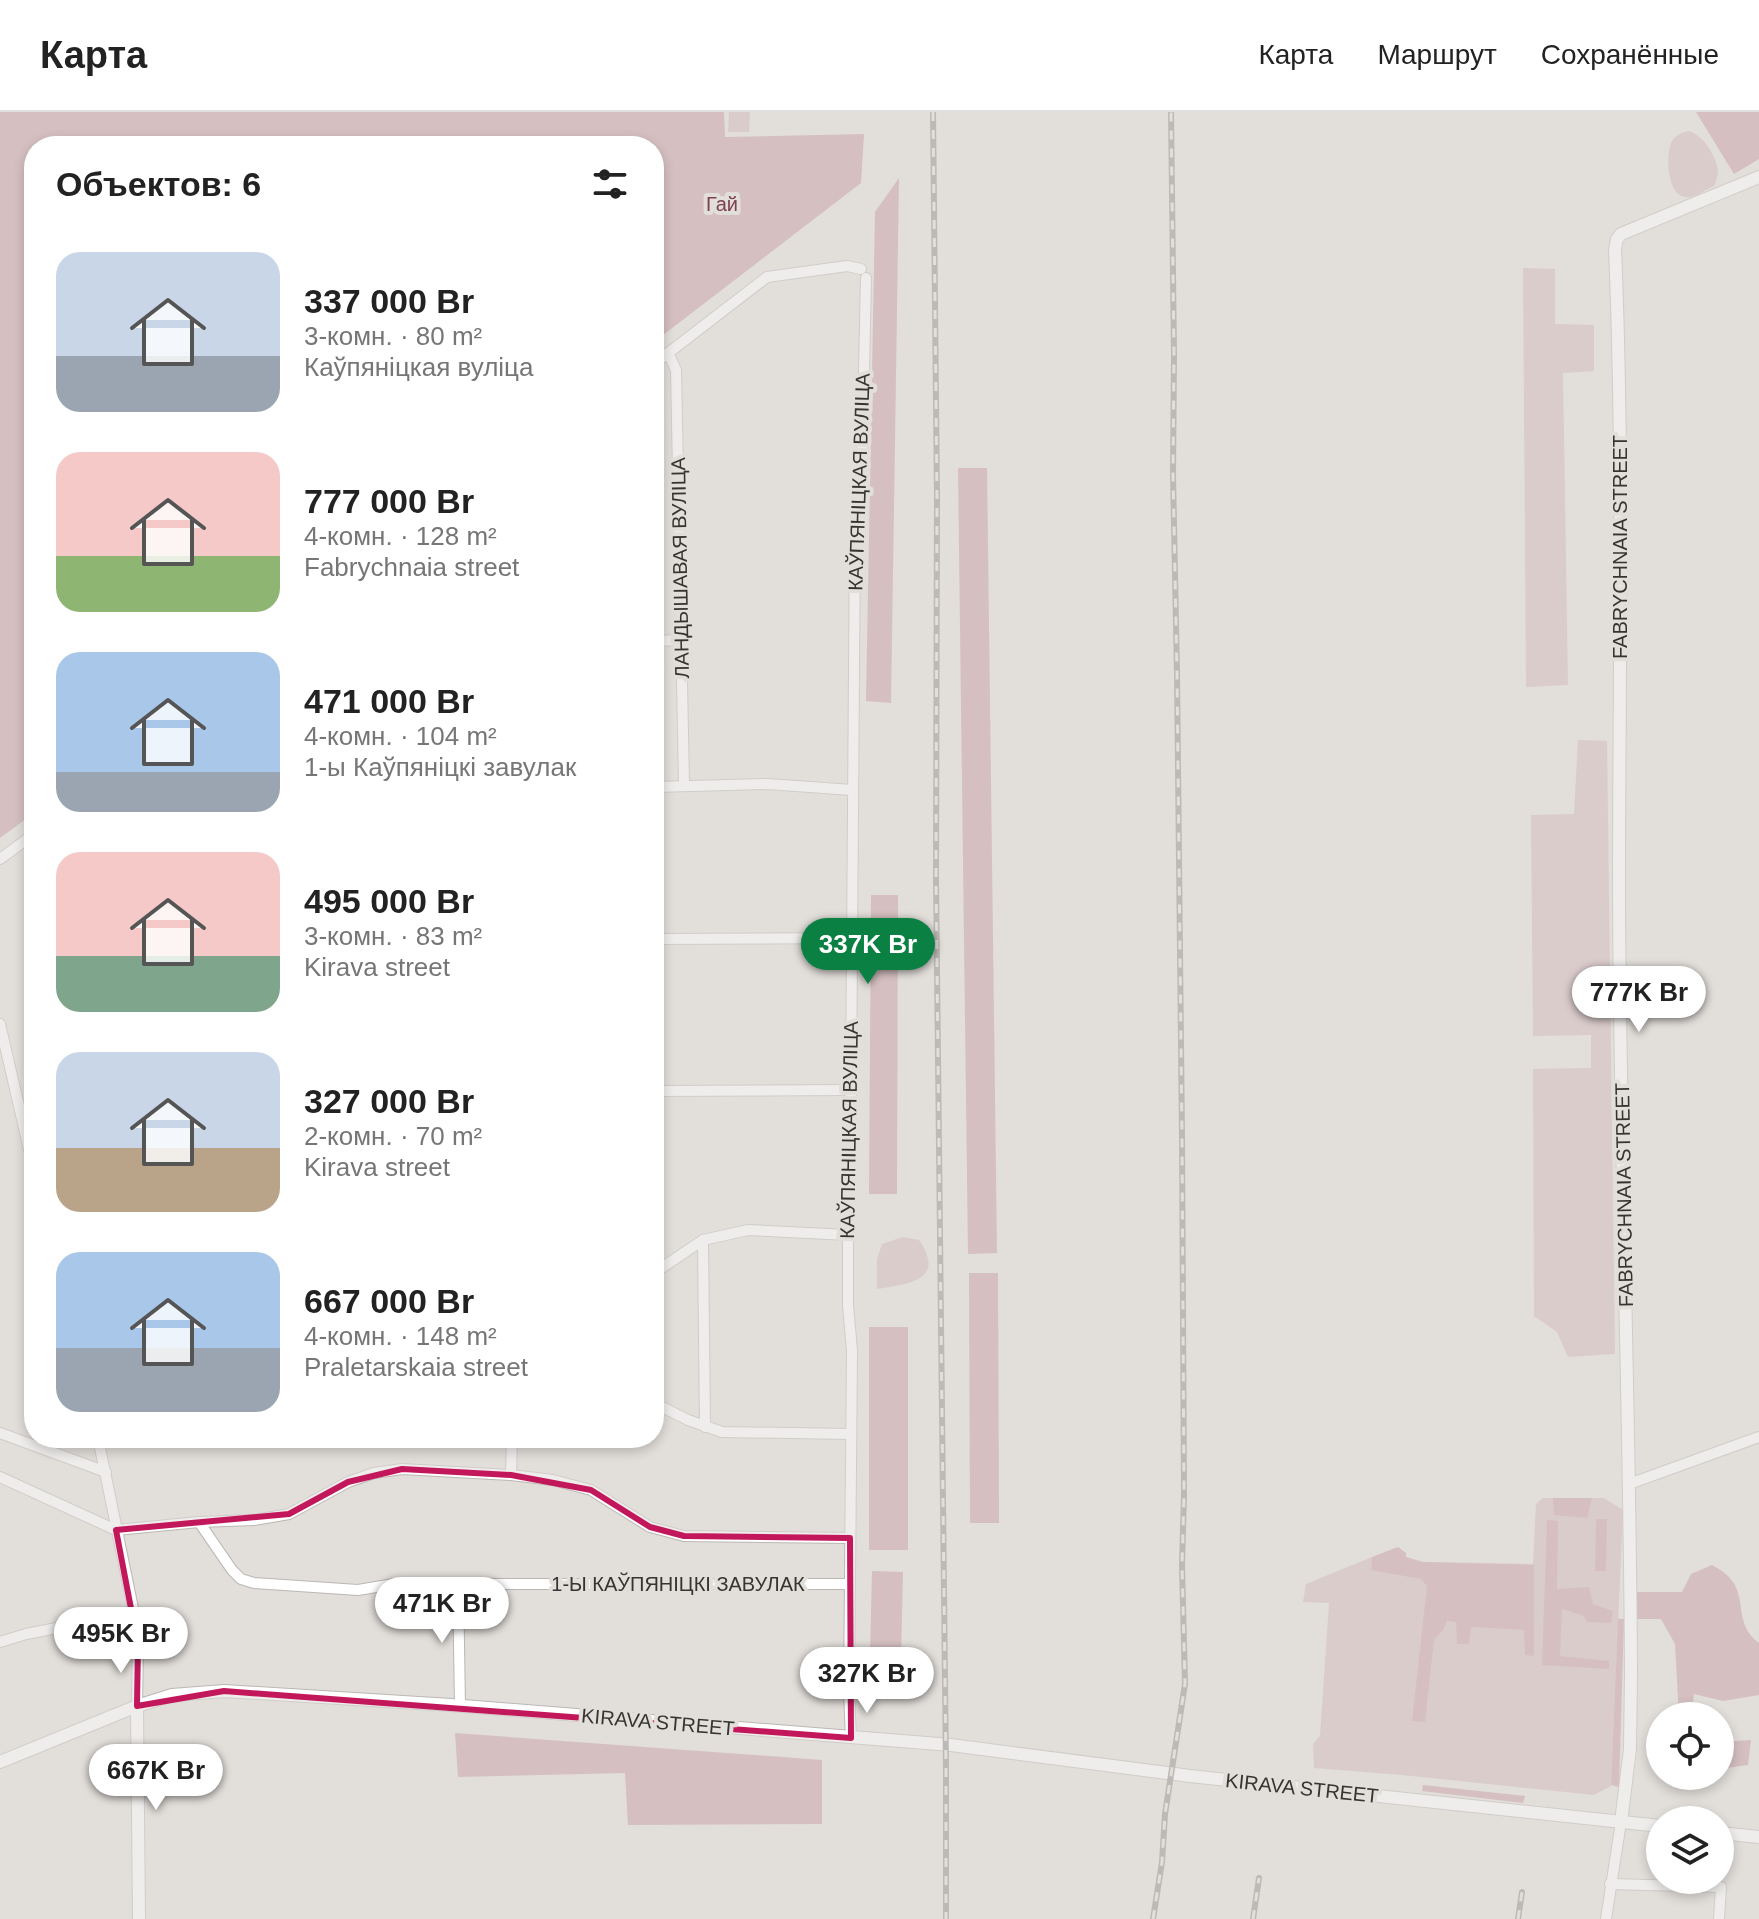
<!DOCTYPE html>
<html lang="ru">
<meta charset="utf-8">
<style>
:root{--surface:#fff;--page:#f6f6f6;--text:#222;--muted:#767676;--line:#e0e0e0;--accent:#0b8043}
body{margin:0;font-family:Arial,sans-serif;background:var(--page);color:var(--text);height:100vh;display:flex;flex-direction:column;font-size:30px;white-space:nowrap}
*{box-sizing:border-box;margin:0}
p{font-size:26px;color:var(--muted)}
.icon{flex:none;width:44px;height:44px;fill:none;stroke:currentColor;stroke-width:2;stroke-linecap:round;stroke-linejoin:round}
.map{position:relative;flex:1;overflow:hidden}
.details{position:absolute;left:24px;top:24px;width:640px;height:1312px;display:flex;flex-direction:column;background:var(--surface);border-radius:32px;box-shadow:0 4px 12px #0003}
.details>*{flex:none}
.buttons{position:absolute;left:1646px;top:1590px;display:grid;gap:16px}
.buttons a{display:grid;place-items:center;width:88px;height:88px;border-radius:50%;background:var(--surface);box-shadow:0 4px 12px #0003;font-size:40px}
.price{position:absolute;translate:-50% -68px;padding:0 18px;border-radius:28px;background:#fff;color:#222;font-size:26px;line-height:52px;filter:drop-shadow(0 2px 4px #0008)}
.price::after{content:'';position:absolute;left:50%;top:48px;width:24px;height:18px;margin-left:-12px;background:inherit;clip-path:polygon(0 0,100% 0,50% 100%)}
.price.active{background:var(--accent);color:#fff}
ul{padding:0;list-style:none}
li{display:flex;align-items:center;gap:24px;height:200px;padding:0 32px}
li span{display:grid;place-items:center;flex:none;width:224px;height:160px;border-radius:24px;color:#555}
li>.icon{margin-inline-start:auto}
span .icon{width:96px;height:96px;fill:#fffc;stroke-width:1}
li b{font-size:34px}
h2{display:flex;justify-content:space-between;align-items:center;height:96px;padding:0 32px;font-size:34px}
header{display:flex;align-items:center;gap:48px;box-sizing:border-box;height:112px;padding:0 40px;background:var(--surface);border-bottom:2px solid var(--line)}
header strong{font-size:38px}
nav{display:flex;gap:44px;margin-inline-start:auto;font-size:28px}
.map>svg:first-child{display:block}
.green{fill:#d3b5bb}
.forest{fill:#c699a2}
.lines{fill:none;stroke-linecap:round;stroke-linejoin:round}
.minor-casing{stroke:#bbb7b4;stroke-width:12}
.major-casing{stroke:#bbb7b4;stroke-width:14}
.minor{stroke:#fff;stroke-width:10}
.major{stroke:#fff;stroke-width:12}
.rail-casing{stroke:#8f8d8a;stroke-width:6}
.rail{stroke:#e2deda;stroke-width:3;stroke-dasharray:9;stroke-linecap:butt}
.marked{fill:none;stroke:#c2185b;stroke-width:6;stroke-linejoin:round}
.labels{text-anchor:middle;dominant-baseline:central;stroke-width:8;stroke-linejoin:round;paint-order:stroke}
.park-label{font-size:20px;fill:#7e4150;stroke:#e2deda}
.street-label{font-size:20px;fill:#353432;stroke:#e2deda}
</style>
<header>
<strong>Карта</strong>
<nav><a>Карта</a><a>Маршрут</a><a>Сохранённые</a></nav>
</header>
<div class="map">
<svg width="1759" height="1807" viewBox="0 0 1759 1807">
<rect width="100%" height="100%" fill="#e2deda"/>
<g class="green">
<polygon points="729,0 750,0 749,20 728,20"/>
<path d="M1688,19c15,3 30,27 30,42 -1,5 -2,9 -4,13 -7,3 -16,9 -23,11 -25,5 -26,-44 -19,-56 4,-6 9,-8 16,-10z"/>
<polygon points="1523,156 1555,157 1555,212 1594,213 1594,259 1563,261 1568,573 1526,575"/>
<polygon points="1578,628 1607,629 1615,1242 1568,1245 1557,1220 1534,1204 1533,957 1591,956 1591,923 1533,924 1531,703 1574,702"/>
<path d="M903,1125l16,3c28,41 -12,44 -42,49v-30l5,-15z"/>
<polygon points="1543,1386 1604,1386 1623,1398 1611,1674 1594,1683 1402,1663 1314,1656 1313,1632 1320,1624 1329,1491 1303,1490 1306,1472 1372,1445 1371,1458 1423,1450 1533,1452 1536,1392"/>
</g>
<g class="forest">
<polygon points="0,0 724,0 725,25 864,22 861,71 654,230 654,34 34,34 34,701 0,726"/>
<polygon points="1696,0 1759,0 1759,47 1734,62"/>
<polygon points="899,66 891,591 866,589 875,100"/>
<polygon points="958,356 987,356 997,1141 968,1142"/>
<polygon points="871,783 898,783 897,1082 869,1082"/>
<polygon points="969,1161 998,1161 999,1411 970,1411"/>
<rect x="869" y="1215" width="39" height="223"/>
<polygon points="1553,1386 1592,1386 1587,1406 1554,1403"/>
<polygon points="1596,1407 1607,1407 1606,1459 1595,1459"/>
<polygon points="1547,1408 1558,1409 1557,1477 1589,1475 1593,1492 1613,1499 1611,1511 1587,1510 1584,1504 1562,1497 1560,1544 1609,1549 1609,1557 1542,1553"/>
<polygon points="1398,1435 1406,1441 1406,1445 1423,1450 1534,1453 1534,1544 1525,1543 1524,1518 1471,1515 1469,1532 1457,1532 1456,1510 1447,1509 1443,1518 1434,1528 1425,1610 1412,1609 1427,1474 1421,1467 1371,1458 1372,1445"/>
<path d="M1712,1453c5,3 11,6 16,11 21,21 4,47 31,67v52l-36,6 -29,-7 -3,22h-12l-4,-72 -14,-25h-26v-27h47l9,-18z"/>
<polygon points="872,1459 903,1460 901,1545 870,1544"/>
<polygon points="1618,1507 1624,1507 1619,1675 1611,1673"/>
<polygon points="455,1621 822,1648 822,1712 628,1713 625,1661 458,1665"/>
<polygon points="1751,1628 1748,1653 1720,1657 1720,1630"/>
<polygon points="1423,1673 1525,1684 1523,1691 1422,1679"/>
</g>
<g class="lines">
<defs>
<g id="minor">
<polyline points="668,241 676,258 684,673"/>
<polyline points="654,252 767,165 847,154 861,157"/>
<polyline points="654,529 682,528"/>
<polyline points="654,675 768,672 852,678"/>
<polyline points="0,747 34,722"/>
<polyline points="654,827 851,826"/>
<polyline points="0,912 34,1059"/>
<polyline points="654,979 851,978"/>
<polyline points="703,1128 705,1315"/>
<polyline points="654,1161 703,1128 748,1118 848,1123"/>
<polyline points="654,1291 688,1308 722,1320 851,1322"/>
<polyline points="0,1321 106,1360"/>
<polyline points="98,1326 134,1501 138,1533 137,1594"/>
<polyline points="511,1363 512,1326"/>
<polyline points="0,1365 116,1418 199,1410 254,1408 289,1402 348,1370 374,1361 402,1357 511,1363 553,1368 591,1378 650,1415 684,1424 850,1426"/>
<polyline points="1629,1372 1759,1325"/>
<polyline points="199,1410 232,1458 241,1467 254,1471 358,1478 394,1472 850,1472"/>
<polyline points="458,1472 460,1594"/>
<polyline points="0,1530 26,1522 134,1501"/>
<polyline points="851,1626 849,1581 852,1239 848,1193 848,1123 851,978 855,419 862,351 866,166"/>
<polyline points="1610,1772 1721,1775 1719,1807"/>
<polyline points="1606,1807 1621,1710"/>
</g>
<g id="major">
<polyline points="137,1594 139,1807"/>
<polyline points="0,1650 137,1594 172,1583 224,1579 451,1593 951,1633 1190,1664 1660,1714"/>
<path d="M1621,1710l9,-73 1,-74c-1,-260 -11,-521 -12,-781 0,-215 5,-430 -4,-645l2,-10 4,-5 138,-57"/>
<polyline points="1720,1721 1759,1725"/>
</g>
</defs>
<use href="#minor" class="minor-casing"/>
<use href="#major" class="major-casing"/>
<use href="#minor" class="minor"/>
<use href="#major" class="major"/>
<defs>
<g id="rail">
<polyline points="933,0 937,384 936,767 946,1657 946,1807"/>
<polyline points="1153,1807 1162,1750 1165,1702 1185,1572 1182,1453 1184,1383 1182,1025 1177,561 1173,362 1174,242 1171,0"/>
<polyline points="1253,1807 1259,1766"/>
<polyline points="1518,1807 1522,1780"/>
</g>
</defs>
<use href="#rail" class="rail-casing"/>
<use href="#rail" class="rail"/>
</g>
<path d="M0 0H1759V1807H0ZM402,1357l109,6 80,15 59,37 34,9 166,2 1,200 -627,-47 -87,15 1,-61 -22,-115 173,-16 59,-32z" fill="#e2deda" fill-opacity=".55" fill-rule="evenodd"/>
<path class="marked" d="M402,1357l109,6 80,15 59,37 34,9 166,2 1,200 -627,-47 -87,15 1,-61 -22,-115 173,-16 59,-32z"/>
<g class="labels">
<g class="park-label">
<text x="722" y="92">Гай</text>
</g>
<g class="street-label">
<text transform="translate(859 370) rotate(-88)">КАЎПЯНІЦКАЯ ВУЛІЦА</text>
<text transform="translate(1620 435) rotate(-90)">FABRYCHNAIA STREET</text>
<text transform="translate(680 456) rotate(-91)">ЛАНДЫШАВАЯ ВУЛІЦА</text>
<text transform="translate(849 1018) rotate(-89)">КАЎПЯНІЦКАЯ ВУЛІЦА</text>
<text transform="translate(1624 1083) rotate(-91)">FABRYCHNAIA STREET</text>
<text x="678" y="1472">1-Ы КАЎПЯНІЦКІ ЗАВУЛАК</text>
<text transform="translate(658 1610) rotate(5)">KIRAVA STREET</text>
<text transform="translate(1302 1676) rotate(6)">KIRAVA STREET</text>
</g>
</g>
</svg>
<div class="buttons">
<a><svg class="icon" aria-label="locate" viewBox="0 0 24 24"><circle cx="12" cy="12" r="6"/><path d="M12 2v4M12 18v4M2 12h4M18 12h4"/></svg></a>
<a><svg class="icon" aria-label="layers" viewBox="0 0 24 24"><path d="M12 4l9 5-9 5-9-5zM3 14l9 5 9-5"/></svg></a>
</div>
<b class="price active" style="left:868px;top:874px">337K Br</b>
<b class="price" style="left:1639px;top:922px">777K Br</b>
<b class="price" style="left:442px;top:1533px">471K Br</b>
<b class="price" style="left:121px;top:1563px">495K Br</b>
<b class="price" style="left:867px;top:1603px">327K Br</b>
<b class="price" style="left:156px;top:1700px">667K Br</b>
<section class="details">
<h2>Объектов: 6<svg class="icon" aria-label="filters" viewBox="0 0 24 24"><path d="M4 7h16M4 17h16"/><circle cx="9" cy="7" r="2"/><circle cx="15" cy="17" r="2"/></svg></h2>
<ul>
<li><span style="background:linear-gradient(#c9d6e8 65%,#9aa5b1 0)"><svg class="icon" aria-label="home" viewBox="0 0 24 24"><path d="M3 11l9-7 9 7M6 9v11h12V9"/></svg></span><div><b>337 000 Br</b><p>3-комн. · 80 m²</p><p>Каўпяніцкая вуліца</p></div></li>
<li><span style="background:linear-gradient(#f6c9c9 65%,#8fb573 0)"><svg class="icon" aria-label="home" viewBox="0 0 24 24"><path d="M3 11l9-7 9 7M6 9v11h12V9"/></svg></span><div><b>777 000 Br</b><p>4-комн. · 128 m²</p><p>Fabrychnaia street</p></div></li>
<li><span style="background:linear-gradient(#a9c7e8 75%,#9aa5b1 0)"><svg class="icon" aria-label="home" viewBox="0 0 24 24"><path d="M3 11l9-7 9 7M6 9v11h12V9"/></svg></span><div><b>471 000 Br</b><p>4-комн. · 104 m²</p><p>1-ы Каўпяніцкі завулак</p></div></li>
<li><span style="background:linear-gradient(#f6c9c9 65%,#7fa58c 0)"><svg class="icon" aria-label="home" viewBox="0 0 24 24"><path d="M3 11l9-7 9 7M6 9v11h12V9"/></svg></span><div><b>495 000 Br</b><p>3-комн. · 83 m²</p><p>Kirava street</p></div></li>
<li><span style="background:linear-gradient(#c9d6e8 60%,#b9a48a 0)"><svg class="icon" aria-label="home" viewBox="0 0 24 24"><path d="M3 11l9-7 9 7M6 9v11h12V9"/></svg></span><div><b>327 000 Br</b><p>2-комн. · 70 m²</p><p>Kirava street</p></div></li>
<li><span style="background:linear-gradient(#a9c7e8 60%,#9aa5b1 0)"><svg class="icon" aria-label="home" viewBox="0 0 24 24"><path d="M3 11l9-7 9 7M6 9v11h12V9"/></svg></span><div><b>667 000 Br</b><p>4-комн. · 148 m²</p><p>Praletarskaia street</p></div></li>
</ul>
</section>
</div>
